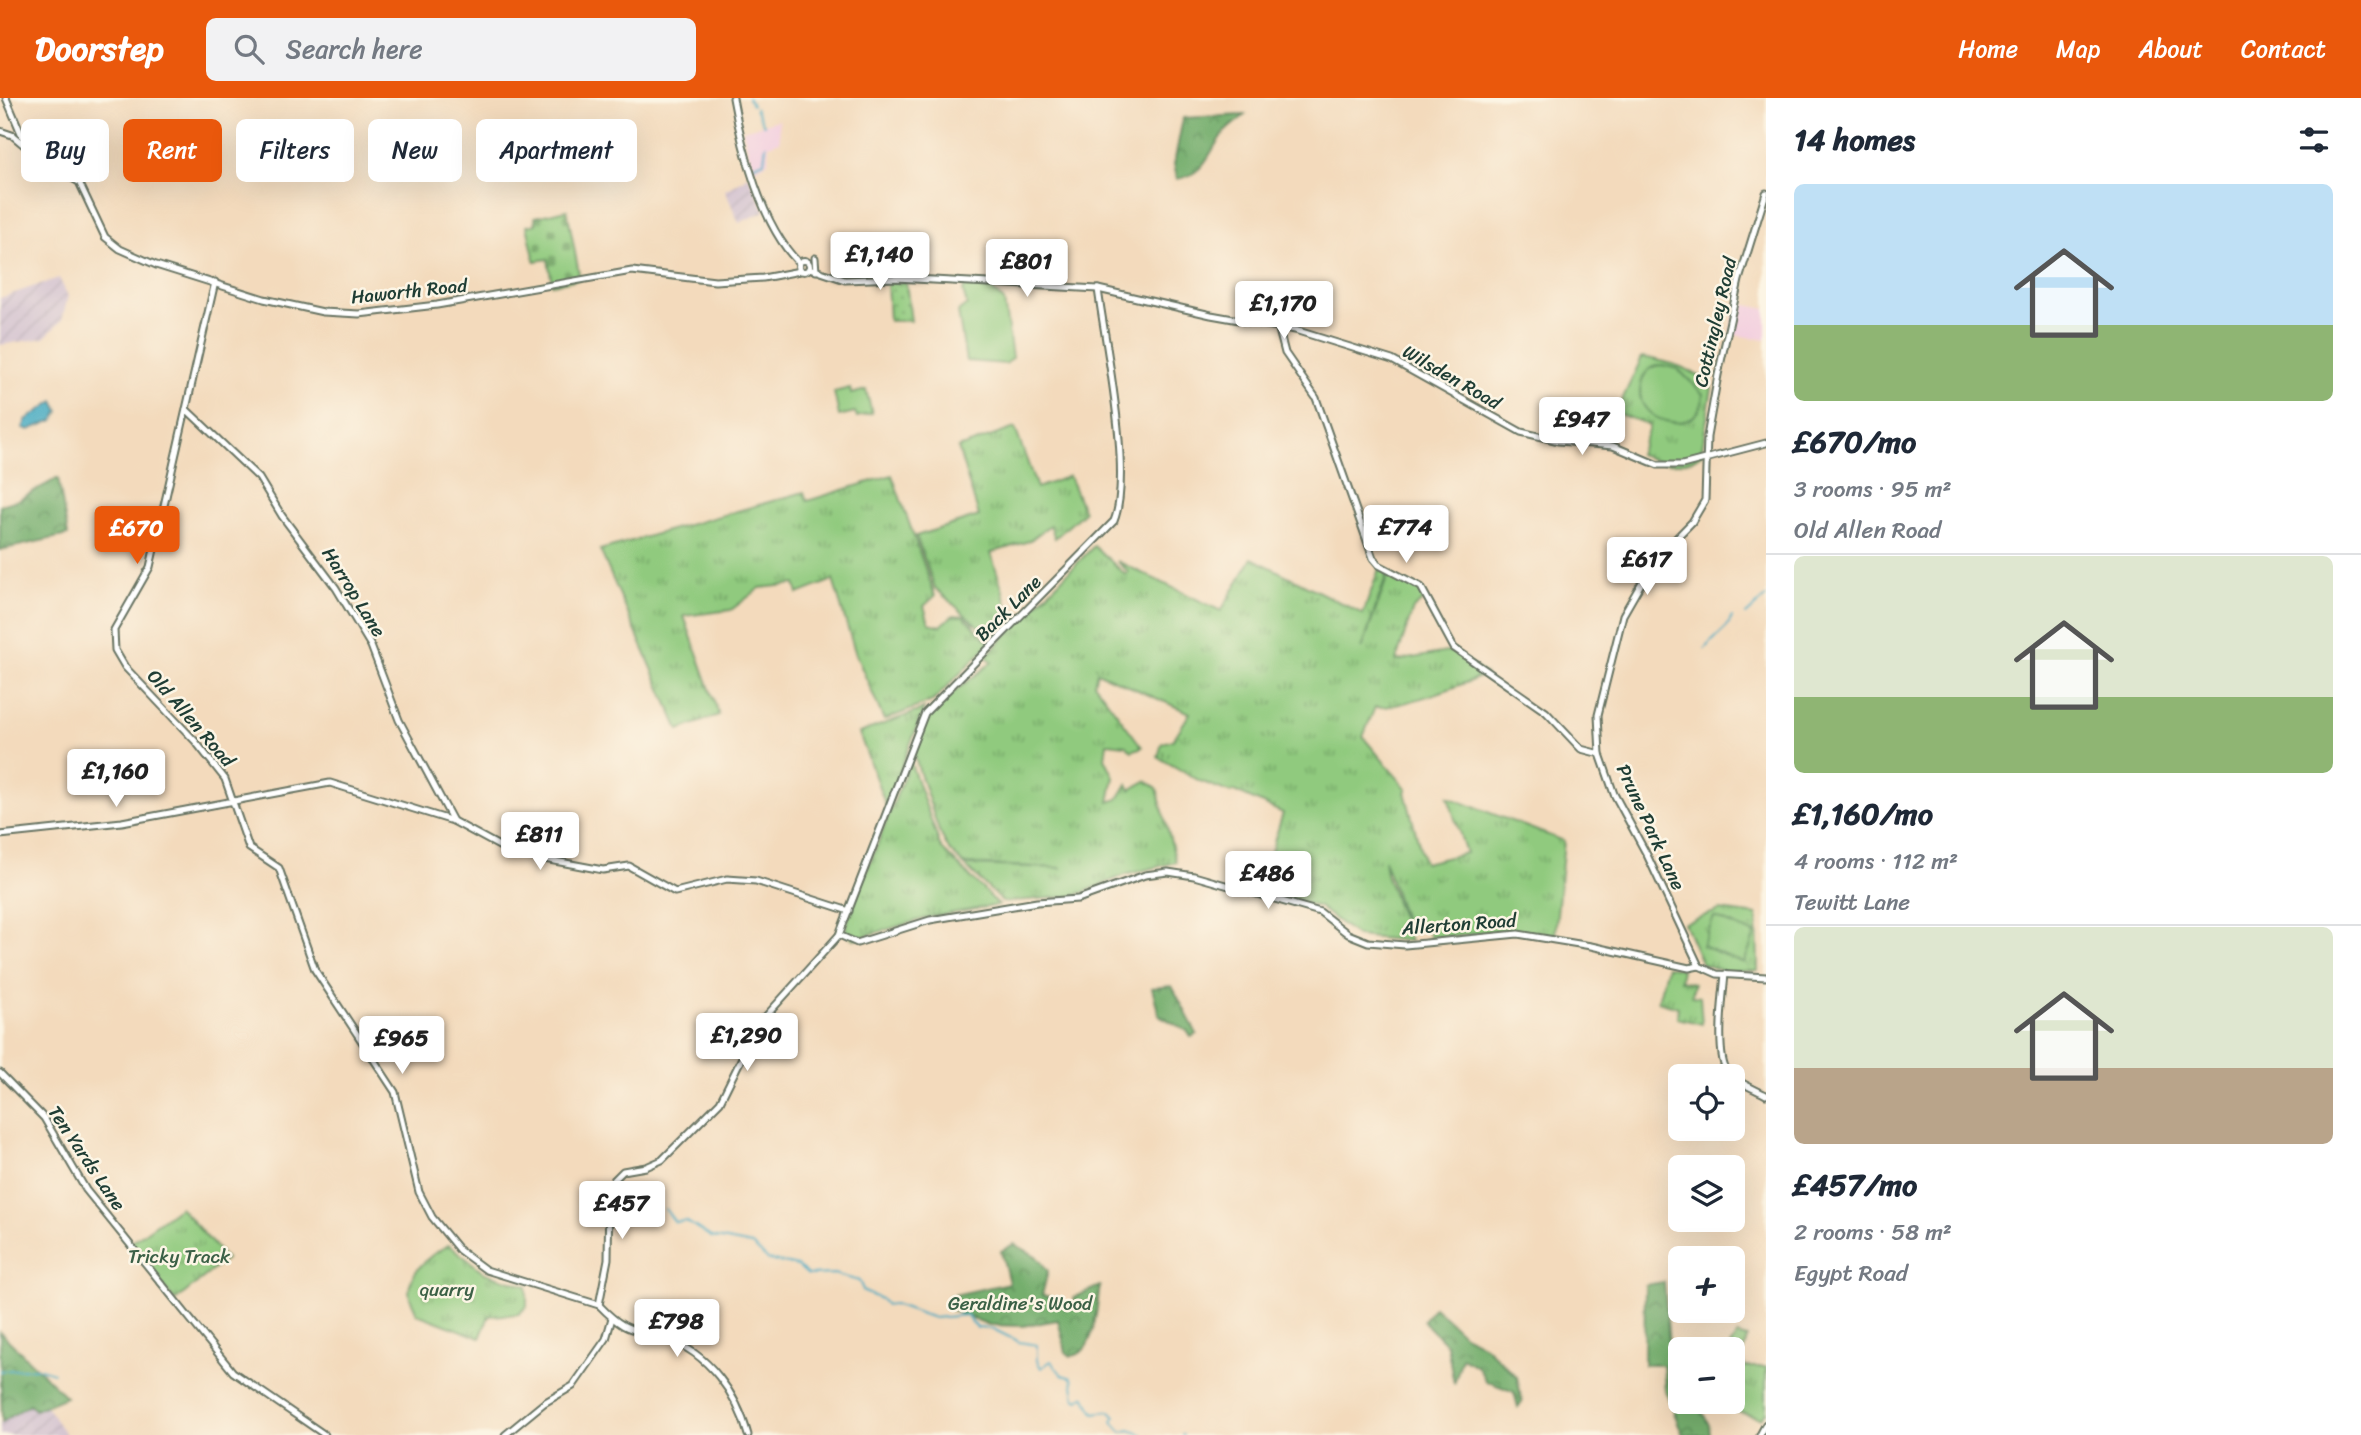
<!DOCTYPE html>
<meta charset="utf-8">
<style>
:root{--surface:#fff;--page:#f2f2f3;--text:#1f2937;--muted:#747a83;--line:#e0e1e3;--accent:#ea580c}
body{margin:0;font-family:Sriracha,sans-serif;background:var(--page);color:var(--text);height:100vh;display:flex;flex-direction:column;font-size:26px;white-space:nowrap}
*{box-sizing:border-box;margin:0}
p{font-size:23px;color:var(--muted)}
.icon{flex:none;width:38px;height:38px;fill:none;stroke:currentColor;stroke-width:2;stroke-linecap:round;stroke-linejoin:round}
.map{position:relative;flex:1;overflow:hidden}
.side{display:flex;flex-direction:column;background:var(--surface);width:595px}
.side>*{flex:none}
.hud{position:absolute;left:21px;top:21px;width:665px;height:63px;display:flex;gap:14px}
.controls{position:absolute;left:1668px;top:966px;display:grid;gap:14px}
.controls a{display:grid;place-items:center;width:77px;height:77px;border-radius:10px;background:var(--surface);box-shadow:0 7px 28px #0002;font-size:35px}
.price{position:absolute;translate:-50% -60px;padding:0 16px;border-radius:7px;background:#fff;color:#222;font-size:23px;line-height:46px;filter:drop-shadow(0 2px 4px #0008)}
.price::after{content:'';position:absolute;left:50%;top:42px;width:21px;height:16px;margin-left:-10px;background:inherit;clip-path:polygon(0 0,100% 0,50% 100%)}
.price.selected{background:var(--accent);color:#fff}
ul{padding:0;list-style:none}
li{display:grid;align-content:center;gap:14px;height:371px;padding:0 28px}
li+li{border-top:2px solid var(--line)}
li span{display:grid;place-items:center;height:217px;border-radius:10px;color:#555}
li>.icon{margin-inline-start:auto}
span .icon{width:126px;height:126px;fill:#fffc;stroke-width:1}
li b{font-size:30px}
h2{display:flex;justify-content:space-between;align-items:center;height:84px;padding:0 28px;font-size:30px}
.chip{padding:0 24px;border-radius:10px;background:var(--surface);box-shadow:0 7px 28px #0002;font-size:24px;line-height:63px}
.chip.selected{background:var(--accent);color:#fff}
header{display:flex;align-items:center;gap:42px;box-sizing:border-box;height:98px;padding:0 35px;background:var(--accent);color:#fff}
header strong{font-size:33px}
nav{display:flex;gap:38px;margin-inline-start:auto;font-size:24px}
.search{width:490px;height:63px;background:var(--page);display:flex;align-items:center;gap:18px;box-sizing:border-box;padding:0 24px;border-radius:10px;color:var(--muted);font-size:26px}
main{display:flex;flex:1;min-height:0}
.map>svg:first-child{display:block}
.built{fill:#f3cfdf}
.industrial{fill:url(#industrial-furrows)}
.grass{fill:url(#grass-tufts);stroke:#588459;stroke-width:2}
.forest{fill:url(#forest-crowns);stroke:#4a7650;stroke-width:2}
.cemetery{fill:url(#cemetery-stones);stroke:#588459;stroke-width:2}
.garden{fill:url(#garden-dots);stroke:#588459;stroke-width:2}
.pitch{fill:#90ca7e;stroke:#588459;stroke-width:2}
.water{fill:url(#water-ripples);stroke:#30727a;stroke-width:2}
.lines{fill:none;stroke-linecap:round;stroke-linejoin:round}
.stream{stroke:#41a8c1;stroke-width:2}
.secondary-casing{stroke:#697464;stroke-width:9}
.secondary{stroke:#fff;stroke-width:5}
.labels{text-anchor:middle;dominant-baseline:central;stroke-width:5;stroke-linejoin:round;paint-order:stroke}
.street-label{font-size:19px;fill:#1f3d34;stroke:#fcf5e5}
.park-label{font-size:19px;fill:#3b6046;stroke:#fcf5e5}
</style>
<header>
<strong>Doorstep</strong>
<div class="search"><svg class="icon" aria-label="search" viewBox="0 0 24 24"><circle cx="10" cy="10" r="6"/><path d="M15 15l6 6"/></svg>Search here</div>
<nav><a>Home</a><a>Map</a><a>About</a><a>Contact</a></nav>
</header>
<main>
<div class="map">
<svg width="1766" height="1337" viewBox="0 0 1766 1337">
<defs>
<pattern id="industrial-furrows" width="10" height="10" patternUnits="userSpaceOnUse" patternTransform="scale(1.75)"><rect width="10" height="10" fill="#cfbdce"/><path d="M-1 1l2-2M0 10L10 0M9 11l2-2" fill="none" stroke="#b1a3b2"/></pattern>
<pattern id="grass-tufts" width="24" height="20" patternUnits="userSpaceOnUse" patternTransform="scale(1.75)"><rect width="24" height="20" fill="#90ca7e"/><path d="M3 7l-1-3M5 7V3M7 7l1-3M15 17l-1-3M17 17v-4M19 17l1-3" fill="none" stroke="#75a568"/></pattern>
<pattern id="forest-crowns" width="20" height="18" patternUnits="userSpaceOnUse" patternTransform="scale(1.75)"><rect width="20" height="18" fill="#74ae6d"/><path d="M2 6a3 3 0 1 1 6 0M12 15a3 3 0 1 1 6 0" fill="none" stroke="#5f8f5a"/></pattern>
<pattern id="cemetery-stones" width="16" height="16" patternUnits="userSpaceOnUse" patternTransform="scale(1.75)"><rect width="16" height="16" fill="#90ca7e"/><path d="M2 7V4a2 2 0 0 1 4 0v3zM10 15v-3a2 2 0 0 1 4 0v3z" fill="#75a568"/></pattern>
<pattern id="garden-dots" width="8" height="8" patternUnits="userSpaceOnUse" patternTransform="scale(1.75)"><rect width="8" height="8" fill="#90ca7e"/><path d="M2 2h.1M6 6h.1" fill="none" stroke="#75a568" stroke-width="1.8" stroke-linecap="round"/></pattern>
<pattern id="water-ripples" width="26" height="14" patternUnits="userSpaceOnUse" patternTransform="scale(1.75)"><rect width="26" height="14" fill="#41a8c1"/><path d="M2 4q2-2 4 0t4 0M15 11q2-2 4 0t4 0" fill="none" stroke="#368a9e"/></pattern>
</defs>
<rect width="100%" height="100%" fill="#fcf5e5"/>
<filter id="ink" filterUnits="userSpaceOnUse"><feTurbulence type="fractalNoise" baseFrequency=".0143" numOctaves="2"/><feDisplacementMap in="SourceGraphic" scale="14" xChannelSelector="R" yChannelSelector="G"/><feConvolveMatrix kernelMatrix="1 2 1 2 8 2 1 2 1" color-interpolation-filters="sRGB"/></filter>
<filter id="wash" filterUnits="userSpaceOnUse"><feTurbulence type="fractalNoise" baseFrequency=".00686" numOctaves="4" result="noise"/><feDisplacementMap in="SourceGraphic" scale="28" xChannelSelector="R" yChannelSelector="G"/><feGaussianBlur stdDeviation="1.57" result="paint"/><feColorMatrix in="noise" values="0 0 0 0 0 0 0 0 0 0 0 0 0 0 0 0 0 1.4 0 .05"/><feComposite in="paint" operator="in"/></filter>
<g filter="url(#wash)">
<rect width="100%" height="100%" fill="#f3dabc"/>
<g class="built">
<polygon points="779,22 780,43 769,47 768,64 753,72 743,32"/>
<polygon points="1736,205 1766,211 1766,242 1730,236"/>
</g>
<g class="industrial">
<polygon points="747,76 765,113 739,125 725,92 745,81"/>
<polygon points="59,180 68,198 62,222 44,240 0,247 0,200"/>
<polygon points="30,1306 35,1312 46,1308 66,1337 0,1337 0,1324"/>
</g>
<g class="grass">
<path d="M1642,259c27,5 51,10 70,31l-11,66c-18,15 -43,9 -62,0l11,-29 -34,-12z"/>
<polygon points="1015,330 1037,390 1069,378 1084,414 1055,440 1050,427 1029,443 991,455 1012,522 994,542 935,490 916,438 979,418 958,350"/>
<polygon points="892,377 935,498 924,508 929,525 941,528 953,517 964,518 990,545 933,603 884,622 856,557 833,482 798,496 795,486 760,490 731,512 684,518 719,617 679,632 600,452 804,394 807,403"/>
<path d="M1094,448l32,29 2,-3 -11,-11 104,50 31,-53 111,56 16,-45 8,4 -25,76 26,-74 31,14 5,11 -11,9 -17,52 56,-10 33,23c-19,10 -91,36 -110,33l-12,30 44,52 -2,3 19,71 42,-10 -18,-56 116,44 -9,94 -45,-4 -80,7 -3,-15 -21,3 -22,-67 2,15 24,67 -53,-5 -38,-29 -60,-17 24,-77 -49,-22 -3,2 -31,-12 -42,-24 4,-14 11,-3 17,-27 -93,-41 -3,11 48,64 -10,4 -6,-6 -19,-2 -2,15 9,19 -5,25 9,-3 9,-15 3,6 16,-9 11,7 19,74 -51,13 -51,21 -71,6 -39,-37 98,3 -99,-4 -14,-14 -10,-19 -26,-79 15,-39 64,-51 -6,-6z"/>
<polygon points="924,611 886,708 859,635"/>
<polygon points="910,663 941,750 999,807 930,819 854,841 845,836 847,824"/>
<polygon points="1720,812 1757,817 1758,873 1724,873 1702,866 1684,825"/>
<polygon points="1667,868 1682,871 1680,882 1694,885 1692,898 1700,899 1702,926 1677,920 1678,909 1658,903"/>
<polygon points="180,1109 226,1161 175,1203 129,1146"/>
<path d="M449,1147l36,28 42,13v20l-8,8 -30,2 -9,22 -63,-24c-2,-6 -5,-11 -7,-16 -6,-24 22,-45 39,-53z"/>
<polygon points="1737,1237 1747,1240 1742,1258 1745,1269 1766,1269 1766,1314 1761,1320 1727,1311 1717,1304 1732,1304 1734,1274 1730,1248"/>
</g>
<g class="forest">
<path d="M1245,17c-7,6 -16,12 -22,19 -15,19 -18,41 -46,45l-3,-15 9,-46z"/>
<polygon points="58,380 68,437 0,452 0,407 18,402"/>
<polygon points="1172,888 1197,936 1191,939 1187,933 1159,917 1152,890"/>
<path d="M1014,1146l22,12 12,15 -6,24 16,4 8,10 9,-5 -1,-7 26,-11c-4,21 -4,69 -29,70l-5,-4 -8,-32 -35,6 -34,-1 -42,-17 2,-12 60,-13 -8,-32z"/>
<polygon points="1664,1184 1669,1246 1680,1271 1680,1304 1697,1304 1709,1327 1710,1337 1683,1337 1665,1292 1663,1267 1644,1267 1645,1187"/>
<polygon points="1434,1209 1464,1237 1485,1248 1517,1279 1522,1304 1518,1309 1514,1294 1486,1283 1478,1269 1462,1260 1454,1286 1447,1247 1423,1223"/>
<polygon points="0,1234 66,1299 35,1312 30,1306 2,1324"/>
</g>
<polygon class="cemetery" points="567,112 580,181 552,186 548,161 535,163 527,128 536,126 535,119"/>
<polygon class="garden" points="887,184 906,184 911,223 889,223"/>
<g class="pitch">
<polygon points="965,188 990,189 1004,203 1012,260 1006,266 966,263 958,214 967,207 963,193"/>
<path d="M1662,267l16,4 25,25c0,47 -76,30 -61,-13 3,-10 10,-15 20,-16z"/>
<polygon points="850,290 851,296 866,292 872,315 857,319 855,314 839,318 834,294"/>
<polygon points="1714,819 1755,836 1744,865 1702,848"/>
</g>
<polygon class="water" points="54,303 59,313 54,322 29,332 23,330 26,322"/>
<g class="lines">
<g class="stream">
<polyline points="748,0 752,7"/>
<polyline points="755,10 764,27"/>
<polyline points="752,68 764,63 766,47"/>
<polyline points="1746,517 1766,499"/>
<polyline points="1705,550 1727,529 1732,519"/>
<polyline points="665,1111 675,1124 686,1123 711,1139 752,1147 768,1162 798,1168 808,1177 834,1176 859,1183 864,1194 881,1201 886,1207 894,1206 934,1220 966,1217 977,1230 993,1231 1019,1244 1037,1247 1037,1263 1041,1270 1051,1263 1062,1277 1072,1280 1075,1300 1079,1302 1084,1298 1094,1315 1109,1313 1115,1319 1112,1323 1122,1334 1130,1332 1143,1337"/>
<polyline points="0,1273 37,1270 54,1275"/>
<polyline points="1182,1337 1183,1337"/>
</g>
</g>
</g>
<g filter="url(#ink)">
<g class="lines">
<defs>
<g id="secondary">
<polyline points="6,0 26,47"/>
<path d="M733,0c9,51 28,127 66,165"/>
<polyline points="0,33 12,37 43,63 79,84 105,139 120,151 156,167 264,201 323,214 359,216 437,207 632,173 715,183 763,180 800,173"/>
<polyline points="815,160 816,173"/>
<circle cx="804" cy="168" r="5.5"/>
<polyline points="809,170 845,182 896,180 1098,191 1211,217 1295,232 1392,262 1521,334 1559,343 1613,348 1658,367 1682,367 1766,345"/>
<polyline points="215,184 150,469 114,532 115,552 125,569 195,643 225,681 249,750 279,770 315,872 395,994 419,1094 432,1119 459,1152 486,1172 599,1207"/>
<polyline points="1278,228 1285,255 1316,300 1373,460 1379,467 1421,489 1454,550 1546,614 1581,651 1600,656"/>
<polyline points="186,311 259,380 282,418 336,490 371,548 399,622 453,723"/>
<polyline points="0,737 122,724 330,685 453,723 512,755 603,772 629,768 675,794 727,781 756,783 849,813"/>
<polyline points="839,837 857,845 930,822 1037,804 1078,801 1145,777 1168,774 1194,778 1320,814 1348,836 1368,844 1405,847 1518,836 1591,848 1689,870 1699,868 1717,876 1766,879"/>
<polyline points="1699,868 1647,757 1614,696 1600,656 1598,617 1623,517 1654,463 1692,424 1705,402 1707,339 1718,277 1739,182 1766,95"/>
<path d="M1725,876c-2,21 -10,83 3,99 8,9 27,16 38,22"/>
<polyline points="0,975 44,1020 86,1092 233,1274 325,1337"/>
<path d="M599,1207l9,-46 1,-66 5,-13 9,-9 23,-4 16,-7 58,-58 38,-77 81,-90 86,-222 189,-192c19,-47 -9,-178 -16,-232"/>
<path d="M599,1207c27,28 32,23 67,34 42,13 71,55 82,96"/>
<polyline points="505,1337 544,1305 573,1288 606,1241 612,1220"/>
<polyline points="1760,1337 1766,1326"/>
</g>
</defs>
<use href="#secondary" class="secondary-casing"/>
<use href="#secondary" class="secondary"/>
</g>
</g>
<g class="labels">
<g class="street-label">
<text transform="translate(409 193) rotate(-6)">Haworth Road</text>
<text transform="translate(1715 224) rotate(-77)">Cottingley Road</text>
<text transform="translate(1452 279) rotate(30)">Wilsden Road</text>
<text transform="translate(354 494) rotate(58)">Harrop Lane</text>
<text transform="translate(1008 510) rotate(-45)">Back Lane</text>
<text transform="translate(191 620) rotate(49)">Old Allen Road</text>
<text transform="translate(1651 729) rotate(65)">Prune Park Lane</text>
<text transform="translate(1459 826) rotate(-4)">Allerton Road</text>
<text transform="translate(87 1060) rotate(56)">Ten Yards Lane</text>
</g>
<g class="park-label">
<text x="179" y="1158">Tricky Track</text>
<text x="447" y="1191">quarry</text>
<text x="1020" y="1205">Geraldine's Wood</text>
</g>
</g>
</svg>
<div class="controls">
<a><svg class="icon" aria-label="locate" viewBox="0 0 24 24"><circle cx="12" cy="12" r="6"/><path d="M12 2v4M12 18v4M2 12h4M18 12h4"/></svg></a>
<a><svg class="icon" aria-label="layers" viewBox="0 0 24 24"><path d="M12 4l9 5-9 5-9-5zM3 14l9 5 9-5"/></svg></a>
<a>+</a>
<a>−</a>
</div>
<b class="price" style="left:880px;top:194px">£1,140</b>
<b class="price" style="left:1027px;top:201px">£801</b>
<b class="price" style="left:1284px;top:243px">£1,170</b>
<b class="price" style="left:1582px;top:359px">£947</b>
<b class="price" style="left:1406px;top:467px">£774</b>
<b class="price selected" style="left:137px;top:468px">£670</b>
<b class="price" style="left:1647px;top:499px">£617</b>
<b class="price" style="left:116px;top:711px">£1,160</b>
<b class="price" style="left:540px;top:774px">£811</b>
<b class="price" style="left:1268px;top:813px">£486</b>
<b class="price" style="left:747px;top:975px">£1,290</b>
<b class="price" style="left:402px;top:978px">£965</b>
<b class="price" style="left:622px;top:1143px">£457</b>
<b class="price" style="left:677px;top:1261px">£798</b>
<div class="hud">
<a class="chip">Buy</a>
<a class="chip selected">Rent</a>
<a class="chip">Filters</a>
<a class="chip">New</a>
<a class="chip">Apartment</a>
</div>
</div>
<section class="side">
<h2>14 homes<svg class="icon" aria-label="filters" viewBox="0 0 24 24"><path d="M4 7h16M4 17h16"/><circle cx="9" cy="7" r="2"/><circle cx="15" cy="17" r="2"/></svg></h2>
<ul>
<li><span style="background:linear-gradient(#bfe0f5 65%,#8fb573 0)"><svg class="icon" aria-label="home" viewBox="0 0 24 24"><path d="M3 11l9-7 9 7M6 9v11h12V9"/></svg></span><div><b>£670/mo</b><p>3 rooms · 95 m²</p><p>Old Allen Road</p></div></li>
<li><span style="background:linear-gradient(#dfe7d0 65%,#8fb573 0)"><svg class="icon" aria-label="home" viewBox="0 0 24 24"><path d="M3 11l9-7 9 7M6 9v11h12V9"/></svg></span><div><b>£1,160/mo</b><p>4 rooms · 112 m²</p><p>Tewitt Lane</p></div></li>
<li><span style="background:linear-gradient(#dfe7d0 65%,#b9a48a 0)"><svg class="icon" aria-label="home" viewBox="0 0 24 24"><path d="M3 11l9-7 9 7M6 9v11h12V9"/></svg></span><div><b>£457/mo</b><p>2 rooms · 58 m²</p><p>Egypt Road</p></div></li>
</ul>
</section>
</main>
